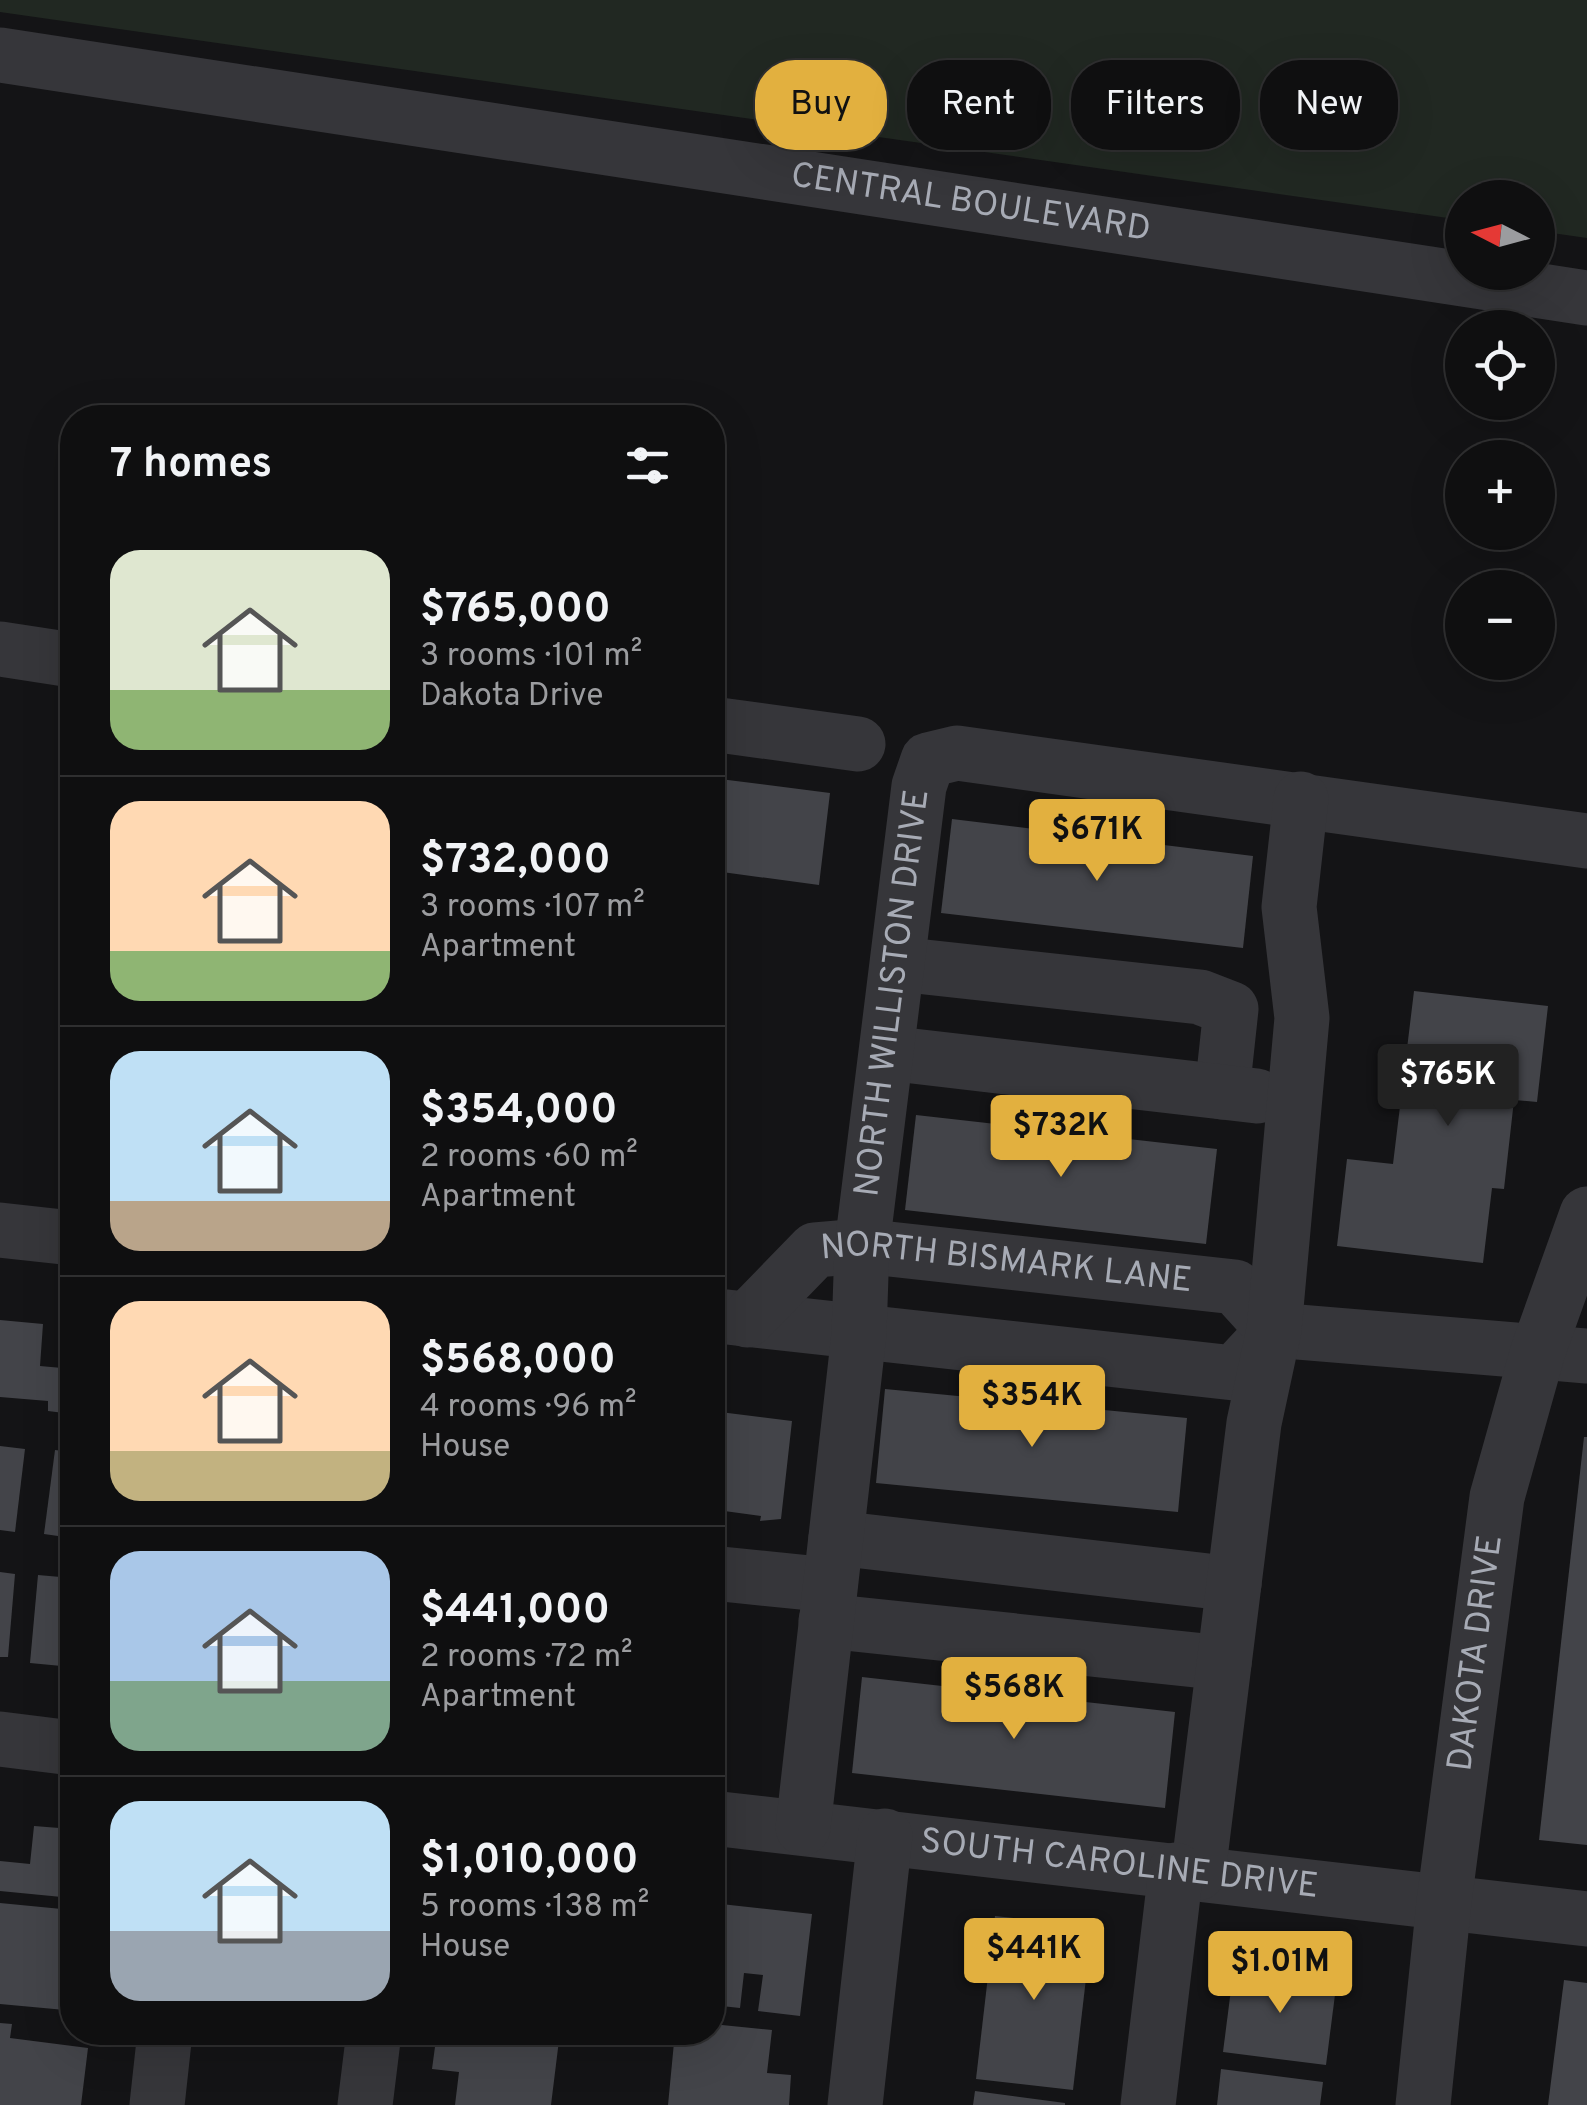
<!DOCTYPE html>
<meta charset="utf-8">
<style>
:root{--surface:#0f0f10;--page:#181819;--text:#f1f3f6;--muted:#9b9c9f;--line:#2f2f30;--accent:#e2b03f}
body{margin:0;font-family:Overpass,sans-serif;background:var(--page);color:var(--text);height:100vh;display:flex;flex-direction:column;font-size:38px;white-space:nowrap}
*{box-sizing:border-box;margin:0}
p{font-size:32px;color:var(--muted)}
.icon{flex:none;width:55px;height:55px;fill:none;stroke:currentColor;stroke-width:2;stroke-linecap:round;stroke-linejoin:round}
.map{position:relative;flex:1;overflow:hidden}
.details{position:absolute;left:60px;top:405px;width:665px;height:1640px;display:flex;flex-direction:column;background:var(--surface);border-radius:40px;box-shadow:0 10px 40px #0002,0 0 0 2px var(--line)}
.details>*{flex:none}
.hud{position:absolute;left:755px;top:60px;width:680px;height:90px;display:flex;gap:20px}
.needle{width:65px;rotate:276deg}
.buttons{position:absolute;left:1445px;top:180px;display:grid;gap:20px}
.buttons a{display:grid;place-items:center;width:110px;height:110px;border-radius:50%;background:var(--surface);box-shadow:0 10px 40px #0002,0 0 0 2px var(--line);font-size:50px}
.price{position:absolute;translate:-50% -85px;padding:0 22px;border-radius:10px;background:var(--accent);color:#111;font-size:32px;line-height:65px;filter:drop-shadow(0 2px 5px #0008)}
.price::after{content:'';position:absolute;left:50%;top:60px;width:30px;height:22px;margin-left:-15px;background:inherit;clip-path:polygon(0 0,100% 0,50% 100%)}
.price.current{background:#222;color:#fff}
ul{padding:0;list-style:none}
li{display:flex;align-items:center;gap:30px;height:250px;padding:0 50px}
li+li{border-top:2px solid var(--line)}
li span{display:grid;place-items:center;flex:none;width:280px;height:200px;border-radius:30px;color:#555}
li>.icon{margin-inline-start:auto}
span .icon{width:120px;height:120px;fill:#fffc;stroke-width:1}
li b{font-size:42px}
h2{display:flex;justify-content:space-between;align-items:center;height:120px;padding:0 50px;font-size:42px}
.chip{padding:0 35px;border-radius:40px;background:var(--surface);box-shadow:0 10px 40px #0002,0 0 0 2px var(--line);font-size:35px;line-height:90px}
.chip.current{background:var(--accent);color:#111}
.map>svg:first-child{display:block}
.green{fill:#212822}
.building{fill:#434449}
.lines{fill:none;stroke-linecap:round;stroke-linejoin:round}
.minor{stroke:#36363a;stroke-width:55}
.labels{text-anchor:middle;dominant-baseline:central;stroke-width:8;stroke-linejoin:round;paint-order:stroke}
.street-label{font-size:35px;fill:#a7abb5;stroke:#0f0f11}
</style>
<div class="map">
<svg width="1587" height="2105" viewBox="0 0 1587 2105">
<rect width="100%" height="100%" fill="#141416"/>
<polygon class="green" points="0,0 1587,0 1587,238 1538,231 1538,198 1462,198 1462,220 0,12"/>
<g class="building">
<polygon points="712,778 830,793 819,885 722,872 724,857 712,856"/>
<polygon points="952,819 1253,856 1243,948 941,913"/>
<polygon points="1414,991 1548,1006 1537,1102 1514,1100 1504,1189 1492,1188 1483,1263 1337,1246 1347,1159 1393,1164"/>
<polygon points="916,1115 1217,1149 1206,1244 905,1210"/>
<polygon points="0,1320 43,1324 40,1366 62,1368 66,1327 72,1327 72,1414 48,1411 48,1401 0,1397"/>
<polygon points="885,1389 1187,1418 1178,1512 876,1483"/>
<polygon points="712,1411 792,1421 781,1519 760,1521 761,1516 717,1510 716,1520 712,1520"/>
<polygon points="1584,1437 1587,1437 1587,1845 1539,1840"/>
<polygon points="0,1446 25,1449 15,1532 0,1530"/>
<polygon points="55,1450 72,1452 72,1538 44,1534"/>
<polygon points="0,1572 15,1574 8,1657 0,1657"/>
<polygon points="38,1575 72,1578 72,1667 30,1663"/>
<polygon points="862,1677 1175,1712 1165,1808 852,1773"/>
<polygon points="34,1826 72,1829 72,1898 0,1891 0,1861 30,1864"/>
<polygon points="0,1903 72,1910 72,1984 68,1984 65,2010 0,2004"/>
<polygon points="712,1903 812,1914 800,2016 758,2011 763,1975 744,1973 740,2008 712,2005"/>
<polygon points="995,1916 1092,1927 1073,2090 976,2079"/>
<polygon points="1234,1966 1337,1979 1326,2065 1223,2052"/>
<polygon points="1564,1980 1587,1983 1587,2105 1548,2105"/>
<polygon points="0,2023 12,2024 10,2038 88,2048 81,2105 0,2105"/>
<polygon points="712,2024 772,2030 767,2073 791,2075 789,2105 668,2105 675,2032 712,2032"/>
<polygon points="437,2032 560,2032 551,2105 455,2105 459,2072 432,2069"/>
<polygon points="1221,2069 1323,2082 1320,2105 1217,2105"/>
<polygon points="975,2091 1065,2103 1065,2105 973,2105"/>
</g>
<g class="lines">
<g class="minor">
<path id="s1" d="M0,55l1587,243"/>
<polyline points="0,649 72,660"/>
<polyline points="712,724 858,744"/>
<polyline points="898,964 1200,997 1231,1009 1222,1092"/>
<polyline points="887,1053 1257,1096"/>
<polyline points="0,1230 72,1238"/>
<polyline points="718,1316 1234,1373 1274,1330"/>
<path id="s2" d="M747,1320l68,-70 47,-4 373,41 39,43 313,26"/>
<polyline points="836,1538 1234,1584"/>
<polyline points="712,1573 830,1585"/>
<polyline points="826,1621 1224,1663"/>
<polyline points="0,1739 72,1748"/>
<path id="s3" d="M712,1818l875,101"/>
<path id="s4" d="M803,1828l56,-494 3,-88 57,-460 9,-26 29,-7 630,88"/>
<polyline points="1198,1873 1254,1423 1274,1330 1302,1018 1289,907 1301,799"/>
<polyline points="157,2105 165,2032"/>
<polyline points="365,2105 374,2032"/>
<polyline points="855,2105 885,1836"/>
<polyline points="1148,2105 1176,1870"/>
<path id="s5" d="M1423,2105l21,-203 53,-405 41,-146 49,-137"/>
</g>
</g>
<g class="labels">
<g class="street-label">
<text stroke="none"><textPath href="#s1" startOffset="982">CENTRAL BOULEVARD</textPath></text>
<text stroke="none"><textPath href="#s4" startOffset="840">NORTH WILLISTON DRIVE</textPath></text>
<text stroke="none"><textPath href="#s2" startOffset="290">NORTH BISMARK LANE</textPath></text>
<text stroke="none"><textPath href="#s5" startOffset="455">DAKOTA DRIVE</textPath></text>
<text stroke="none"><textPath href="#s3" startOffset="410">SOUTH CAROLINE DRIVE</textPath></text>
</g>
</g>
</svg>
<div class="buttons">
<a><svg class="needle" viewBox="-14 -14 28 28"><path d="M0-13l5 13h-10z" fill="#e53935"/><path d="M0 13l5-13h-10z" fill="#9b9c9f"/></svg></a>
<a><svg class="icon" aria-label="locate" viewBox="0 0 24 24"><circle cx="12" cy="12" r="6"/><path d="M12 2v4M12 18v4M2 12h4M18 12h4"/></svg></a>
<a>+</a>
<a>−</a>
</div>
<b class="price" style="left:1097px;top:884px">$671K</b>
<b class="price current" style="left:1448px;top:1129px">$765K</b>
<b class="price" style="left:1061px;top:1180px">$732K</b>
<b class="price" style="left:1032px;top:1450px">$354K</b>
<b class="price" style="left:1014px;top:1742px">$568K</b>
<b class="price" style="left:1034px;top:2003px">$441K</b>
<b class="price" style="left:1280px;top:2016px">$1.01M</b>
<div class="hud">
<a class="chip current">Buy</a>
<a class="chip">Rent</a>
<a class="chip">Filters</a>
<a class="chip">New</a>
</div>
<section class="details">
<h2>7 homes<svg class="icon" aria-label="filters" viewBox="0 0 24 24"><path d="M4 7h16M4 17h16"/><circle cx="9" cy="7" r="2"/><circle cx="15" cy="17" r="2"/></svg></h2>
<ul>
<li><span style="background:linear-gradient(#dfe7d0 70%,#8fb573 0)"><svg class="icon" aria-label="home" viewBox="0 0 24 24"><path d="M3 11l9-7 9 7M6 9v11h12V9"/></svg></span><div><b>$765,000</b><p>3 rooms · 101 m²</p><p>Dakota Drive</p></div></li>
<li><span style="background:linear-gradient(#ffd9b3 75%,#8fb573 0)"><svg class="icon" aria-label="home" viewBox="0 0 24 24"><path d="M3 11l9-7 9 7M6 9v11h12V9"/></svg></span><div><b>$732,000</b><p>3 rooms · 107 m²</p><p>Apartment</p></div></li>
<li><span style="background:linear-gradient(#bfe0f5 75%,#b9a48a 0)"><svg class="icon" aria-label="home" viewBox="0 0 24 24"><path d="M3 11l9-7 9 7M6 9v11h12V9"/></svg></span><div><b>$354,000</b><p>2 rooms · 60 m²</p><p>Apartment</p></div></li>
<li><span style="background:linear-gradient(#ffd9b3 75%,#c2b280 0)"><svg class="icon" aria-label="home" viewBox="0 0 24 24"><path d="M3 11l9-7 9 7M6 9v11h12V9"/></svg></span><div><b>$568,000</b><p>4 rooms · 96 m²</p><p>House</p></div></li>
<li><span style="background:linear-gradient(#a9c7e8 65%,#7fa58c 0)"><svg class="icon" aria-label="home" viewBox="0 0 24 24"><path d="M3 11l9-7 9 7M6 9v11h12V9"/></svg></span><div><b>$441,000</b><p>2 rooms · 72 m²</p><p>Apartment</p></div></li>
<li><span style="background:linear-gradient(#bfe0f5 65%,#9aa5b1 0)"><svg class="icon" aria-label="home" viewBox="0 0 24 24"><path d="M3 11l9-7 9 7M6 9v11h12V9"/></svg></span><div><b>$1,010,000</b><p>5 rooms · 138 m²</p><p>House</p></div></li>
</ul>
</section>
</div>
